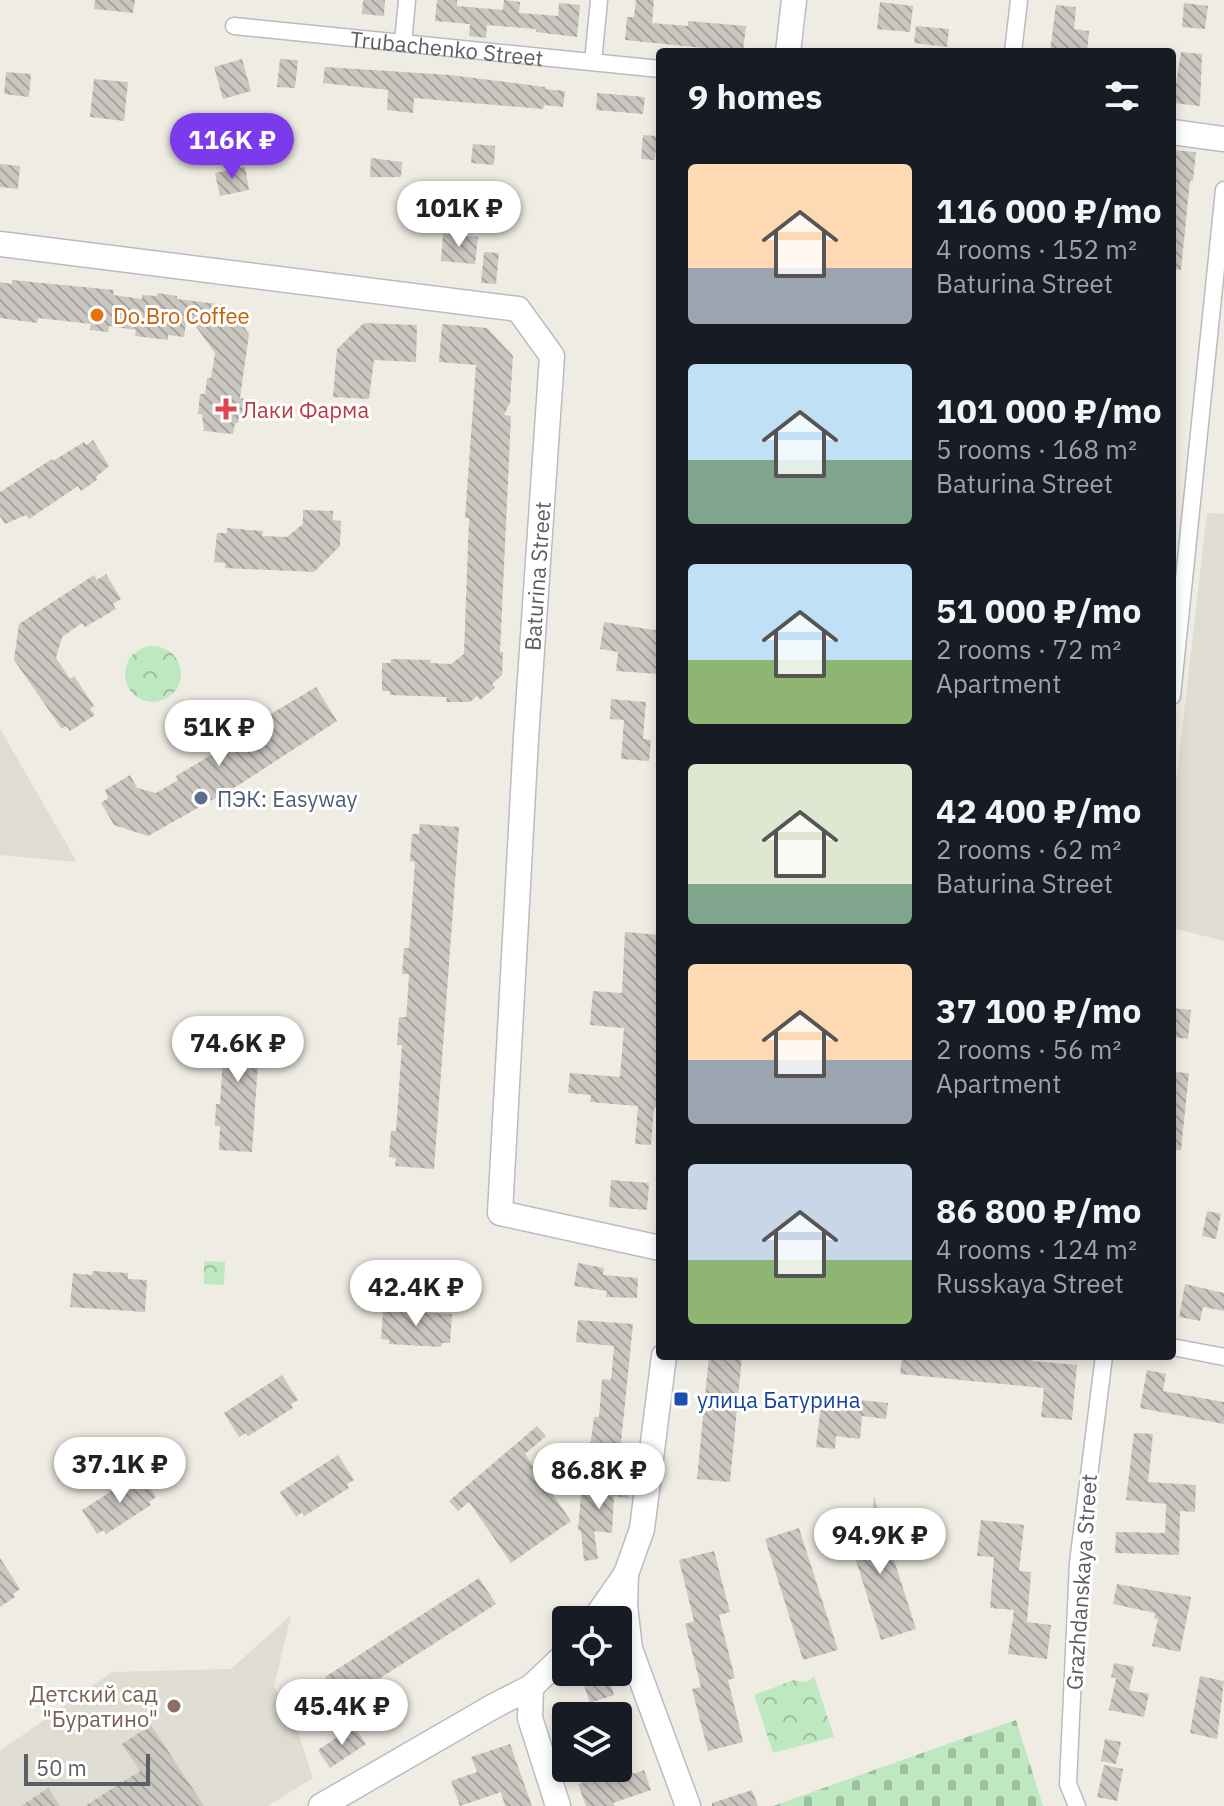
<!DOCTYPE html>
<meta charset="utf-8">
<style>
:root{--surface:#171b24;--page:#20242c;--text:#f1f3f6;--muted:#9ea1a6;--accent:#7c3aed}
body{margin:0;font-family:"IBM Plex Sans",sans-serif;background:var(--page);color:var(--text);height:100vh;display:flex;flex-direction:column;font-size:30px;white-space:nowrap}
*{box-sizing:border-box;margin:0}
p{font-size:26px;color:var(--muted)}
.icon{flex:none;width:44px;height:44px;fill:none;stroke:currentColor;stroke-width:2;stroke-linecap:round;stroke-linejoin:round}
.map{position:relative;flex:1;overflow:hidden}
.drawer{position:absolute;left:656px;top:48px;width:520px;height:1312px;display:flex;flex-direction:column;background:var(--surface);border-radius:8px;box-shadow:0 4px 12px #0003}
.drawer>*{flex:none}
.controls{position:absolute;left:552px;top:1606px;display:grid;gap:16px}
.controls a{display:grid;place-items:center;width:80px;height:80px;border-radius:8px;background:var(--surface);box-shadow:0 4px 12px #0003;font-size:40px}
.scale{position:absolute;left:24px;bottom:20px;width:126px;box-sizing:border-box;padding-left:8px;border:4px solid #5b5f65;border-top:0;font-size:22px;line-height:28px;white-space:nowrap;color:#5b5f65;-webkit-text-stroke:6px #fff;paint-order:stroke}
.price{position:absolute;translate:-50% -68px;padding:0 18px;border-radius:28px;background:#fff;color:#222;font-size:26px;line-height:52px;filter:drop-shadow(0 2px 4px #0008)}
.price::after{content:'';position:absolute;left:50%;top:48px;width:24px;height:18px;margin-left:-12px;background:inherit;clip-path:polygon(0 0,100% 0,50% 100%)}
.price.on{background:var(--accent);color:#fff}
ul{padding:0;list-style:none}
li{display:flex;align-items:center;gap:24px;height:200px;padding:0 32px}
li span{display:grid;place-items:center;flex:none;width:224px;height:160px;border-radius:8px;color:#555}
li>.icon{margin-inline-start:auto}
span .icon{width:96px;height:96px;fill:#fffc;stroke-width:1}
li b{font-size:34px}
h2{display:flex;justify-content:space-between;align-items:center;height:96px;padding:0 32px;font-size:34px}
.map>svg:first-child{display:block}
.education{fill:#dfdcd2}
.forest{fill:url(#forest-crowns)}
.cemetery{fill:url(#cemetery-stones)}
.building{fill:url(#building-back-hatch)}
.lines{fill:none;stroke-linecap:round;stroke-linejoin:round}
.street-casing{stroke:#b8bbc0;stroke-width:19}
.secondary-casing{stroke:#b9bcc2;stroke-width:27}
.street{stroke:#fff;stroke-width:16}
.secondary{stroke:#fff;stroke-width:24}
.food-dot{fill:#e8710a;stroke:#fff;stroke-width:3}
.health-dot{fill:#e0444e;stroke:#fff;stroke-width:3}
.service-dot{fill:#5c6f8a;stroke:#fff;stroke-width:3}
.transit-dot{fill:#1a4fb4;stroke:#fff;stroke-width:3}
.education-dot{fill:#8d6e63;stroke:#fff;stroke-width:3}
.labels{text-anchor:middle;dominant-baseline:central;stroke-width:6;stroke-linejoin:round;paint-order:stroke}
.street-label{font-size:22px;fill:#5b5f65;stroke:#fff}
.food-label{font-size:22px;fill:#c56008;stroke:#fff;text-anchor:start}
.health-label{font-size:22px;fill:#be3a42;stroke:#fff;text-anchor:start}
.service-label{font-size:22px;fill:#4e5e75;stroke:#fff;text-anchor:start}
.transit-label{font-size:22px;fill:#164399;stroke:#fff;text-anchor:start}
.education-label{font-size:22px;fill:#785e54;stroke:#fff;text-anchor:end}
</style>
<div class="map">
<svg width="1224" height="1806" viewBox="0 0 1224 1806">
<defs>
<pattern id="forest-crowns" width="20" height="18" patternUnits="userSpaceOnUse" patternTransform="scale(2)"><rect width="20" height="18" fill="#bee8bf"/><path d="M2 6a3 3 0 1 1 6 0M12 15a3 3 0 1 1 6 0" fill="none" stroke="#9dbf9f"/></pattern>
<pattern id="cemetery-stones" width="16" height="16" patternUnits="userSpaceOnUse" patternTransform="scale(2)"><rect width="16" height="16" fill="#bee8bf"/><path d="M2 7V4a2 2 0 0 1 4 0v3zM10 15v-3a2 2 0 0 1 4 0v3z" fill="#9dbf9f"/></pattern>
<pattern id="building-back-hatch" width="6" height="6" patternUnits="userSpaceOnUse" patternTransform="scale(2)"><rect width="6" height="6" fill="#cac6c0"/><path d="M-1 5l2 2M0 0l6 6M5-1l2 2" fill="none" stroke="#a7a4a0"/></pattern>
</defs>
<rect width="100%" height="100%" fill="#efede3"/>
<g class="education">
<polygon points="1207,513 1224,514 1224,941 1172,928 1172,817"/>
<polygon points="0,729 77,862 0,855"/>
<polygon points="291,1615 274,1687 296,1726 313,1778 268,1806 0,1806 0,1751 112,1672 231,1669"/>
</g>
<g class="forest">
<circle cx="153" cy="674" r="28"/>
<polygon points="204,1261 225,1262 224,1285 204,1284"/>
<polygon points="814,1676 834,1737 773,1753 754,1695 794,1680 807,1682"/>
</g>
<polygon class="cemetery" points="1016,1720 1043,1806 773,1806 984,1731"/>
<g class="building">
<polygon points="95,0 135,0 133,13 94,9"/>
<polygon points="363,0 385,0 384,16 362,14"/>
<polygon points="437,0 457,0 457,6 503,10 504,0 520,2 519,13 558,16 559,3 580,5 577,37 536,32 536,29 487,25 486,38 469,36 470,24 435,21"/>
<polygon points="636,0 654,0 652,23 688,26 688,21 746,26 743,52 625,40 627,17 634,17"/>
<polygon points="880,2 913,6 910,32 877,29"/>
<polygon points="1184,3 1208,6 1205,29 1182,27"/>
<polygon points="1056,5 1076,7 1074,29 1089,31 1087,52 1050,52"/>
<polygon points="916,26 949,29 947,47 914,43"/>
<polygon points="1181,52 1202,54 1200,106 1173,103"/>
<polygon points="242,59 251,91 223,99 214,67"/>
<polygon points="280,59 298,60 295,88 277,87"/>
<polygon points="325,67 450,75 545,87 545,89 565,91 563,107 544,105 543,109 414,98 413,113 387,110 388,90 323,83"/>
<polygon points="6,72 31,74 29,97 4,94"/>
<polygon points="94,79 128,82 124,121 90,117"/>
<polygon points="597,93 645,97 643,114 596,110"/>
<polygon points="643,135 657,136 655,160 641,159"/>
<polygon points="473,144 495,146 494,165 471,163"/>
<polygon points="1172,150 1196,152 1193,181 1190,181 1181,270 1172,269"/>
<polygon points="371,158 402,162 401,177 370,177"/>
<polygon points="0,164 20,166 18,189 0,187"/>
<polygon points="245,167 249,190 220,196 215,173"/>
<polygon points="443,234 478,237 475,264 441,261"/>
<polygon points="484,252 499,253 496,284 481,283"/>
<polygon points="12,280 114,290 113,295 142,299 142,295 157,296 157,293 177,296 177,299 226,305 232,312 235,309 247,325 244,327 249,334 240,398 244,399 243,416 239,415 238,423 235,423 233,434 204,431 202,414 198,414 200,394 205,394 207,378 211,378 215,353 187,314 184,337 168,335 168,340 135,336 136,330 109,326 108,332 90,330 91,324 38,318 37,323 0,318 0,282 12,284"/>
<polygon points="364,323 417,325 416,362 374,360 369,399 333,397 337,349"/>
<polygon points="442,324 487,328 513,356 510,403 504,415 511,416 500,652 503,652 502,675 492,684 495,688 480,700 477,696 470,702 446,702 447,697 390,695 390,691 382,691 382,663 391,663 391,659 431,660 430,663 451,664 464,654 469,518 465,518 476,365 439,362"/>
<polygon points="93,440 109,466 96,477 97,480 81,491 78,486 29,519 26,515 5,524 0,516 0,492 52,459 53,461 84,442 86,445"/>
<polygon points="303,510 333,511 333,520 341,521 340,546 314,572 225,568 225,563 214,562 217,533 227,533 227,528 263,531 262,536 287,537 303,524"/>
<polygon points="106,574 121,599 113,604 116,609 85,627 82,623 62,637 56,658 70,679 74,676 94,706 90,709 95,715 70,731 66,726 62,729 14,660 19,624 94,575 97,580"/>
<polygon points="604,622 660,631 660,674 616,671 618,652 600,649"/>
<polygon points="316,687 337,721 242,783 148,836 114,825 101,803 108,798 105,790 130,775 137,788 156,793 178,780 176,776 261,725 259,721"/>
<polygon points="611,699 646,702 643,739 651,740 649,761 621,759 624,720 610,719"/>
<polygon points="420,824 459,827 434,1169 395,1166 396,1158 389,1157 391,1131 396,1131 402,1045 397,1045 399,1017 406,1017 407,1007 409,974 402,974 404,948 409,948 415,862 410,861 412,834 419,834"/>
<polygon points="625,932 660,935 660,1108 654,1108 651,1145 635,1144 638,1106 590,1102 591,1095 568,1093 570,1073 620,1077 624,1028 590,1025 593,991 622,993"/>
<polygon points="1172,1008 1191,1010 1188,1039 1172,1037"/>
<polygon points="228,1016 261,1018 252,1152 219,1150 220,1126 215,1126 216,1104 220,1104 223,1058 218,1058 220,1035 226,1035"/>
<polygon points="1172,1072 1189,1073 1181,1150 1172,1150"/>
<polygon points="611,1180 649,1183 647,1210 609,1207"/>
<polygon points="1207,1211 1221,1214 1216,1239 1202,1236"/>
<polygon points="578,1263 604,1268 603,1275 638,1278 637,1298 606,1297 607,1291 574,1286"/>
<polygon points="93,1271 128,1273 128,1279 147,1280 145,1312 70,1307 73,1273 92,1275"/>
<polygon points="1185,1284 1224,1293 1224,1311 1203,1307 1200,1321 1179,1317"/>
<polygon points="383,1310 452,1314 450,1343 442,1343 441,1347 389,1344 389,1340 381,1339"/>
<polygon points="578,1320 633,1324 620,1452 590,1448 594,1417 599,1417 602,1379 611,1380 614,1346 576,1342"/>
<polygon points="709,1356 742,1356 730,1482 697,1479"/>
<polygon points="902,1356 1033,1356 1032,1361 1077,1365 1072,1420 1041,1417 1044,1388 900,1374"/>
<polygon points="1147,1370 1166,1374 1163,1391 1224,1402 1224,1424 1140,1408"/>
<polygon points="282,1375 298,1400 291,1404 293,1408 248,1436 246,1433 239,1437 224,1413"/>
<polygon points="822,1396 888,1403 886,1419 862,1416 860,1439 836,1436 835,1449 816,1447"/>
<polygon points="537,1426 546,1436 525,1454 571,1521 511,1563 469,1502 458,1511 449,1501"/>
<polygon points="1134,1433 1153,1434 1148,1482 1196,1485 1195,1512 1180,1511 1179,1555 1115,1553 1116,1532 1165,1533 1166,1504 1126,1500"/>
<polygon points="338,1455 354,1480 347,1484 349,1488 304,1516 302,1512 296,1517 280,1492"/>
<polygon points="616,1471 630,1473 628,1498 614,1496 612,1533 594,1531 598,1559 584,1561 581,1531 578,1530 582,1483 614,1485"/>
<polygon points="140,1473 156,1497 149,1502 151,1505 106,1534 104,1530 97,1534 82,1510"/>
<polygon points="874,1497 916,1629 881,1640 843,1519 860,1513 870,1541"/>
<polygon points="981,1520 1024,1525 1019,1571 1031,1572 1027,1622 1051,1625 1047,1659 1008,1654 1014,1610 990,1608 994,1557 977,1556"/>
<polygon points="799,1528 838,1650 803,1660 765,1539"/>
<polygon points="714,1551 730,1612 719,1615 735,1678 728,1680 743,1742 708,1751 692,1689 701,1687 685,1624 694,1621 679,1560"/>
<polygon points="0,1558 20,1589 13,1594 15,1597 0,1607"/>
<polygon points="479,1578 496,1604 341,1703 325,1677"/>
<polygon points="1117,1584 1191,1597 1180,1652 1152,1646 1158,1619 1154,1618 1155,1613 1113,1604"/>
<polygon points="1114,1663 1134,1667 1129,1690 1149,1694 1144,1717 1109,1710 1116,1678 1111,1677"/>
<polygon points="607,1674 614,1695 590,1703 583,1682"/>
<polygon points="1200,1676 1224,1681 1217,1739 1190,1733"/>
<polygon points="151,1725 204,1806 85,1806 140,1771 122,1744"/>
<polygon points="354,1726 366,1744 330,1768 318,1750"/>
<polygon points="620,1736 633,1774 644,1770 651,1790 613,1803 615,1806 586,1806 578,1784 618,1770 618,1737"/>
<polygon points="1105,1739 1121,1742 1116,1764 1101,1761"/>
<polygon points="510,1744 532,1806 505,1806 501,1792 460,1806 451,1781 477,1772 471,1757"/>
<polygon points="1104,1765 1123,1769 1117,1801 1097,1797"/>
<polygon points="48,1788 60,1806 21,1806"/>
<polygon points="752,1790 758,1806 712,1806 712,1803"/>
</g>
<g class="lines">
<defs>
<g id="street">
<path id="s1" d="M234,26l426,43"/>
<polyline points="403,43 407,0"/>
<polyline points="1013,52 1019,0"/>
<polyline points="593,62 599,0"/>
<polyline points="1172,696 1224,190"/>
<polyline points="1172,1347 1224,1357"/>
<polyline points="1077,1806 1068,1784 1078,1563 1104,1356"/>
</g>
<g id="secondary">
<polyline points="788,52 794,0"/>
<polyline points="1172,132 1224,139"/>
<polyline points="0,244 518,309 552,356 526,738 500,1213 660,1248"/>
<polyline points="626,1574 625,1606 630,1649 688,1806"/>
<polyline points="594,1620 626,1574 642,1529 664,1356"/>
<polyline points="531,1687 530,1718 558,1806"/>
<polyline points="321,1806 494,1706 531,1687 566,1654"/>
</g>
</defs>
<use href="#street" class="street-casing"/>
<use href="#secondary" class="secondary-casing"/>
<use href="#street" class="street"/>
<use href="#secondary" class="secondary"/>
</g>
<circle class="food-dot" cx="97" cy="315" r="8"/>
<path class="health-dot" d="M222 397h8v8h8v8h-8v8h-8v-8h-8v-8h8z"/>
<circle class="service-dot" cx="201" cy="798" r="8"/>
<rect class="transit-dot" x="673" y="1391" width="16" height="16" rx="4"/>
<circle class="education-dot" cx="174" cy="1706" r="8"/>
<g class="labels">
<g class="street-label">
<text stroke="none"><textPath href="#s1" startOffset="214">Trubachenko Street</textPath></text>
<text transform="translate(537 576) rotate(-86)">Baturina Street</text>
<text transform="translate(1081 1582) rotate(-86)">Grazhdanskaya Street</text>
</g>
<g class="food-label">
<text x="113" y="315">Do.Bro Coffee</text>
</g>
<g class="health-label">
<text x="242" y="409">Лаки Фарма</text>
</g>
<g class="service-label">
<text x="217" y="798">ПЭК: Easyway</text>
</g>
<g class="transit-label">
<text x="697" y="1399">улица Батурина</text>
</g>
<g class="education-label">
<text x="158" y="1693">Детский сад<tspan x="158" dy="25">"Буратино"</tspan></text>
</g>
</g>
</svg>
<div class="controls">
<a><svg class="icon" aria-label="locate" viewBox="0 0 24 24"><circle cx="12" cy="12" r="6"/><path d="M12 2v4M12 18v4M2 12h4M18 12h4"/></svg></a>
<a><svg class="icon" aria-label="layers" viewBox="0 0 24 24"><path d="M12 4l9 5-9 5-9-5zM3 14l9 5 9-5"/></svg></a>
</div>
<div class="scale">50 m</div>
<b class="price on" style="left:232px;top:181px">116K ₽</b>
<b class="price" style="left:459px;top:249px">101K ₽</b>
<b class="price" style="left:219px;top:768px">51K ₽</b>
<b class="price" style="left:238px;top:1084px">74.6K ₽</b>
<b class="price" style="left:416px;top:1328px">42.4K ₽</b>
<b class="price" style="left:120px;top:1505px">37.1K ₽</b>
<b class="price" style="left:599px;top:1511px">86.8K ₽</b>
<b class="price" style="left:880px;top:1576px">94.9K ₽</b>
<b class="price" style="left:342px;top:1747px">45.4K ₽</b>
<section class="drawer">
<h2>9 homes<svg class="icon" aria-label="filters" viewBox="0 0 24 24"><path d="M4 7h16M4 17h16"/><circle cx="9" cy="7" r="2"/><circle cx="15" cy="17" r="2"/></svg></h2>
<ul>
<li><span style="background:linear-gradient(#ffd9b3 65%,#9aa5b1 0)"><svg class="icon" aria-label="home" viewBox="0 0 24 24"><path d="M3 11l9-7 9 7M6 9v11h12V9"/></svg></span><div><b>116 000 ₽/mo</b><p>4 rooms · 152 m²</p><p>Baturina Street</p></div></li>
<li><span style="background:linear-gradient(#bfe0f5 60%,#7fa58c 0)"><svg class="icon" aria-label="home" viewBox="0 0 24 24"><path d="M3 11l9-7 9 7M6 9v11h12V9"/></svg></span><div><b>101 000 ₽/mo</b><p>5 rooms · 168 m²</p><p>Baturina Street</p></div></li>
<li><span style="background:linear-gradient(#bfe0f5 60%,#8fb573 0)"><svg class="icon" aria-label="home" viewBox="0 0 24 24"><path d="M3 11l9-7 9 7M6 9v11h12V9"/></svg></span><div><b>51 000 ₽/mo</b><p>2 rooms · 72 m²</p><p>Apartment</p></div></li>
<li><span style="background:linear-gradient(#dfe7d0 75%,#7fa58c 0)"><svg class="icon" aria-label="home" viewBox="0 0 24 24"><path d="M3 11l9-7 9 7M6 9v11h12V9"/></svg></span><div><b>42 400 ₽/mo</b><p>2 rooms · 62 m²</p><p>Baturina Street</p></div></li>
<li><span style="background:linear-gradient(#ffd9b3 60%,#9aa5b1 0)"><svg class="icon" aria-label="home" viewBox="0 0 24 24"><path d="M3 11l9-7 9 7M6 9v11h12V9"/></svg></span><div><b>37 100 ₽/mo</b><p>2 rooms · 56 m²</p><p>Apartment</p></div></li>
<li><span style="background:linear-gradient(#c9d6e8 60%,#8fb573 0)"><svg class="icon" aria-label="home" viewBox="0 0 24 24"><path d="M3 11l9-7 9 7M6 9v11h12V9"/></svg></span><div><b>86 800 ₽/mo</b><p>4 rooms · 124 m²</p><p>Russkaya Street</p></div></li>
</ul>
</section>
</div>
